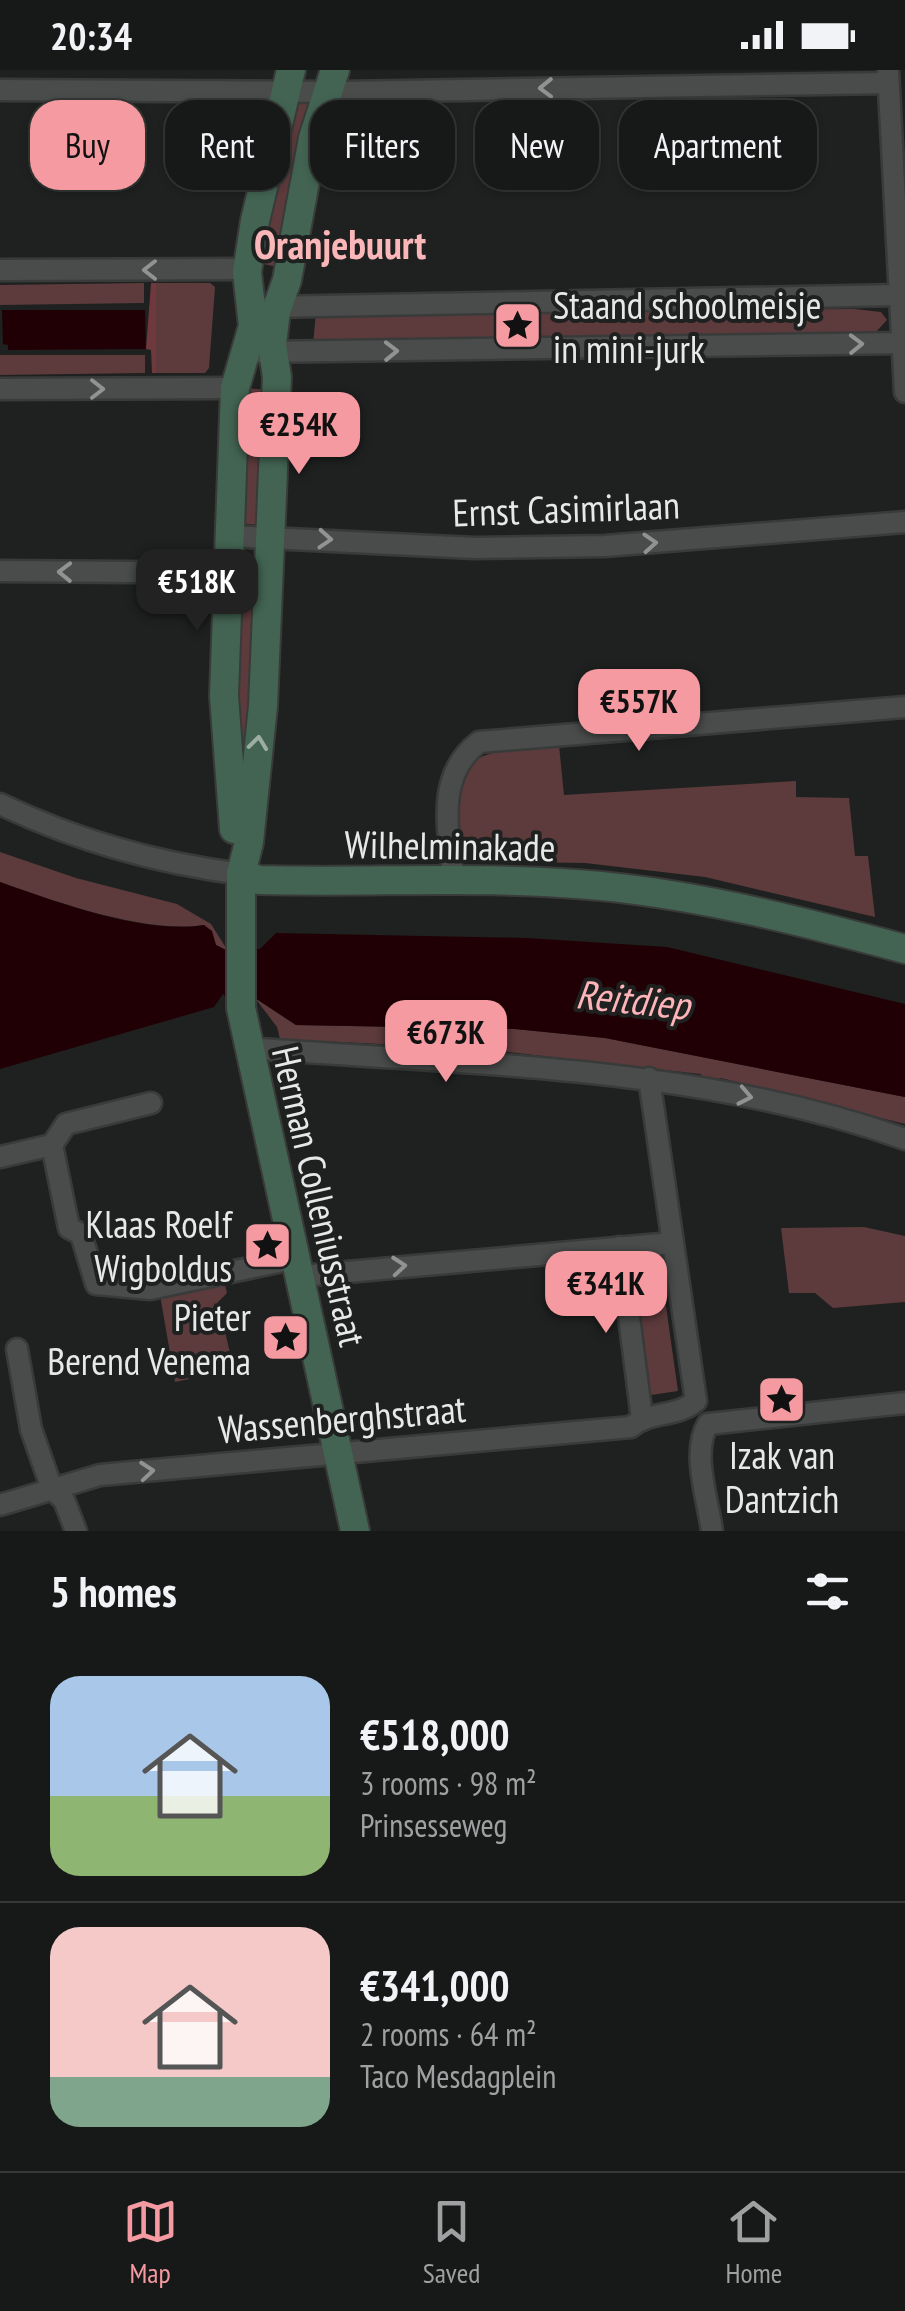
<!DOCTYPE html>
<meta charset="utf-8">
<style>
:root{--surface:#161917;--page:#232624;--text:#f1f3f6;--muted:#9ea0a1;--line:#353836;--accent:#f49aa0}
body{margin:0;font-family:"PT Sans Narrow",sans-serif;background:var(--page);color:var(--text);height:100vh;display:flex;flex-direction:column;font-size:38px;white-space:nowrap}
*{box-sizing:border-box;margin:0}
p{font-size:32px;color:var(--muted)}
.icon{flex:none;width:55px;height:55px;fill:none;stroke:currentColor;stroke-width:2;stroke-linecap:round;stroke-linejoin:round}
.map{position:relative;height:1461px;overflow:hidden}
.details{display:flex;flex-direction:column;background:var(--surface);flex:1}
.details>*{flex:none}
.guide{position:absolute;left:30px;top:30px;width:845px;height:90px;display:flex;gap:20px}
.price{position:absolute;translate:-50% -85px;padding:0 22px;border-radius:20px;background:var(--accent);color:#111;font-size:32px;line-height:65px;filter:drop-shadow(0 2px 5px #0008)}
.price::after{content:'';position:absolute;left:50%;top:60px;width:30px;height:22px;margin-left:-15px;background:inherit;clip-path:polygon(0 0,100% 0,50% 100%)}
.price.selected{background:#222;color:#fff}
ul{padding:0;list-style:none}
li{display:flex;align-items:center;gap:30px;height:250px;padding:0 50px}
li+li{border-top:2px solid var(--line)}
li span{display:grid;place-items:center;flex:none;width:280px;height:200px;border-radius:30px;color:#555}
li>.icon{margin-inline-start:auto}
span .icon{width:120px;height:120px;fill:#fffc;stroke-width:1}
li b{font-size:42px}
h2{display:flex;justify-content:space-between;align-items:center;height:120px;padding:0 50px;font-size:42px}
.tag{padding:0 35px;border-radius:30px;background:var(--surface);box-shadow:0 2px 8px #0004,0 0 0 2px var(--line);font-size:35px;line-height:90px}
.tag.selected{background:var(--accent);color:#111}
.status{display:flex;justify-content:space-between;align-items:center;height:70px;padding:0 50px;background:var(--surface);direction:ltr}
.status svg{height:28px;fill:currentColor}
.dock{display:flex;justify-content:space-around;align-items:center;height:140px;border-top:2px solid var(--line);background:var(--surface);font-size:28px;color:var(--muted)}
.dock a{display:grid;justify-items:center;gap:5px}
.dock .selected{color:var(--accent)}
.map>svg:first-child{display:block}
.green{fill:#5d3a3c}
.forest{fill:#6f383d}
.water{fill:#210005}
.lines{fill:none;stroke-linecap:round;stroke-linejoin:round}
.street-casing{stroke:#393b3a;stroke-width:25}
.secondary-casing{stroke:#393b3a;stroke-width:32}
.street{stroke:#494c4a;stroke-width:20}
.secondary{stroke:#436452;stroke-width:28}
.oneway{stroke:#909391}
.oneway2{stroke:#9dada4}
.labels{text-anchor:middle;dominant-baseline:central;stroke-width:8;stroke-linejoin:round;paint-order:stroke}
.poi-label{font-size:38px;fill:#e7e9e8;stroke:#1e211f;text-anchor:end}
.street-label{font-size:38px;fill:#e7e9e8;stroke:#1e211f}
.neighbourhood-label{font-size:40px;font-weight:bold;fill:#fbb6ba;stroke:#1e211f}
.water-label{font-size:40px;font-style:italic;fill:#feb4b8;stroke:#1e211f}
</style>
<div class="status"><b>20:34</b><svg viewBox="0 0 49 12"><path d="M0 12V9h3v3zM5 12V6h3v6zM10 12V3h3v9zM15 12V0h3v12zM26 1h20v11H26zM47 4h2v5h-2z"/></svg></div>
<div class="map">
<svg width="905" height="1461" viewBox="0 0 905 1461">
<rect width="100%" height="100%" fill="#1e211f"/>
<g class="green">
<polygon points="303,31 312,37 283,198 254,192 291,32"/>
<polygon points="144,213 144,233 0,235 0,215"/>
<polygon points="156,213 210,213 215,217 209,298 205,303 156,303"/>
<polygon points="855,239 881,242 887,250 875,263 313,275 316,242"/>
<polygon points="0,285 145,285 145,303 0,305"/>
<polygon points="241,318 271,320 264,455 234,453"/>
<polygon points="252,508 260,518 240,744 235,512"/>
<path d="M559,675l5,50 232,-14v16l53,1 6,58h13l7,61 -170,-40 -120,-14 -119,-2c-22,-103 -5,-110 93,-116z"/>
<path d="M0,782l76,26 101,26 34,20 17,27 -12,-6 -12,-20c-59,9 -147,-23 -204,-43z"/>
<polygon points="255,928 296,955 515,959 605,968 905,1027 905,1054 721,1008 711,1012 700,1004 481,979 280,969 277,957"/>
<polygon points="864,1157 905,1166 905,1232 833,1238 815,1223 789,1223 781,1158"/>
<polygon points="642,1185 657,1186 660,1194 678,1321 651,1325 634,1202 636,1187"/>
<polygon points="224,1211 227,1223 218,1232 234,1300 175,1312 160,1225"/>
</g>
<polygon class="forest" points="151,213 156,213 156,303 152,303 151,280 146,279"/>
<g class="water">
<polygon points="2,240 145,240 146,279 8,280 8,275 3,274"/>
<path d="M0,812c56,20 145,53 204,43l8,6 4,14 12,6 32,-2 16,-16 251,5 140,9 238,57v93l-300,-59 -90,-9 -219,-4 -41,-27 -3,-9h-25l-1,8 -3,-3 -9,13 -214,62z"/>
</g>
<g class="lines">
<defs>
<g id="street">
<polyline points="888,0 905,322"/>
<polyline points="0,20 342,22 888,13"/>
<polyline points="0,200 247,199"/>
<polyline points="268,237 901,225"/>
<polyline points="259,282 903,273"/>
<polyline points="0,319 235,318"/>
<polyline points="228,466 474,478 605,476 905,452"/>
<polyline points="0,501 267,503"/>
<path d="M0,734c77,37 157,59 241,70"/>
<path d="M454,812c-5,-50 -20,-105 25,-140l426,-35"/>
<path d="M247,978c222,17 446,16 658,91"/>
<polyline points="52,1075 69,1158 81,1164 96,1214 150,1219 297,1188"/>
<polyline points="0,1087 52,1075 66,1054 151,1033"/>
<polyline points="620,1177 642,1348"/>
<polyline points="302,1206 672,1173"/>
<polyline points="17,1279 31,1359 52,1419 64,1430 76,1461"/>
<path d="M0,1435l100,-30 531,-48c20,-17 45,-9 65,-26l-47,-323"/>
<path d="M712,1461c-4,-31 -21,-79 -4,-107l197,-21"/>
</g>
<g id="secondary">
<polyline points="335,0 313,68 287,210 276,241 272,274 277,307 263,636 249,772 241,804 241,938 355,1461"/>
<polyline points="234,759 224,626 235,318 253,256 247,202 255,151 291,0"/>
<path d="M241,804l18,6c113,3 229,-5 342,6 103,10 204,36 304,63"/>
</g>
</defs>
<use href="#street" class="street-casing"/>
<use href="#secondary" class="secondary-casing"/>
<use href="#street" class="street"/>
<use href="#secondary" class="secondary"/>
</g>
<defs><path id="oneway-chevron" d="M-2-3.5L2.5 0L-2 3.5" fill="none" stroke-width="1.6" stroke-linecap="round" stroke-linejoin="round" transform="scale(2.5)"/></defs>
<g class="oneway">
<use href="#oneway-chevron" transform="translate(546 18) rotate(179)"/>
<use href="#oneway-chevron" transform="translate(150 200) rotate(180)"/>
<use href="#oneway-chevron" transform="translate(856 274) rotate(-1)"/>
<use href="#oneway-chevron" transform="translate(391 281) rotate(-1)"/>
<use href="#oneway-chevron" transform="translate(97 319)"/>
<use href="#oneway-chevron" transform="translate(325 469) rotate(4)"/>
<use href="#oneway-chevron" transform="translate(650 473) rotate(-4)"/>
<use href="#oneway-chevron" transform="translate(65 502) rotate(-179)"/>
<use href="#oneway-chevron" transform="translate(745 1026) rotate(11)"/>
<use href="#oneway-chevron" transform="translate(399 1196) rotate(-5)"/>
<use href="#oneway-chevron" transform="translate(147 1401) rotate(-5)"/>
</g>
<use class="oneway2" href="#oneway-chevron" transform="translate(258 673) rotate(-83)"/>
<defs>
<symbol id="sight-square" viewBox="-11 -11 22 22"><rect x="-9" y="-9" width="18" height="18" rx="4" fill="#f49aa0" stroke="#1e211f"/><path d="M0-6L1.8-2.2L6-1.7L2.9 1.2L3.7 5.4L0 3.3L-3.7 5.4L-2.9 1.2L-6-1.7L-1.8-2.2Z" fill="#111"/></symbol>
</defs>
<g fill-rule="evenodd">
<use href="#sight-square" x="490" y="228" width="55" height="55"/>
<use href="#sight-square" x="240" y="1148" width="55" height="55"/>
<use href="#sight-square" x="258" y="1240" width="55" height="55"/>
<use href="#sight-square" x="754" y="1302" width="55" height="55"/>
</g>
<g class="labels">
<g class="poi-label">
<text x="553" y="234" text-anchor="start">Staand schoolmeisje<tspan x="553" dy="44">in mini-jurk</tspan></text>
<text x="232" y="1153">Klaas Roelf<tspan x="232" dy="44">Wigboldus</tspan></text>
<text x="251" y="1246">Pieter<tspan x="251" dy="44">Berend Venema</tspan></text>
<text x="782" y="1384" text-anchor="middle">Izak van<tspan x="782" dy="44">Dantzich</tspan></text>
</g>
<g class="street-label">
<text transform="translate(566 438) rotate(-2)">Ernst Casimirlaan</text>
<text transform="translate(450 775) rotate(1)">Wilhelminakade</text>
<text transform="translate(320 1126) rotate(77)">Herman Colleniusstraat</text>
<text transform="translate(342 1348) rotate(-5)">Wassenberghstraat</text>
</g>
<g class="neighbourhood-label">
<text x="340" y="174">Oranjebuurt</text>
</g>
<g class="water-label">
<text transform="translate(633 929) rotate(6)">Reitdiep</text>
</g>
</g>
</svg>
<b class="price" style="left:299px;top:407px">€254K</b>
<b class="price selected" style="left:197px;top:564px">€518K</b>
<b class="price" style="left:639px;top:684px">€557K</b>
<b class="price" style="left:446px;top:1015px">€673K</b>
<b class="price" style="left:606px;top:1266px">€341K</b>
<div class="guide">
<a class="tag selected">Buy</a>
<a class="tag">Rent</a>
<a class="tag">Filters</a>
<a class="tag">New</a>
<a class="tag">Apartment</a>
</div>
</div>
<section class="details">
<h2>5 homes<svg class="icon" aria-label="filters" viewBox="0 0 24 24"><path d="M4 7h16M4 17h16"/><circle cx="9" cy="7" r="2"/><circle cx="15" cy="17" r="2"/></svg></h2>
<ul>
<li><span style="background:linear-gradient(#a9c7e8 60%,#8fb573 0)"><svg class="icon" aria-label="home" viewBox="0 0 24 24"><path d="M3 11l9-7 9 7M6 9v11h12V9"/></svg></span><div><b>€518,000</b><p>3 rooms · 98 m²</p><p>Prinsesseweg</p></div></li>
<li><span style="background:linear-gradient(#f6c9c9 75%,#7fa58c 0)"><svg class="icon" aria-label="home" viewBox="0 0 24 24"><path d="M3 11l9-7 9 7M6 9v11h12V9"/></svg></span><div><b>€341,000</b><p>2 rooms · 64 m²</p><p>Taco Mesdagplein</p></div></li>
</ul>
</section>
<nav class="dock">
<a class="selected"><svg class="icon" aria-label="map" viewBox="0 0 24 24"><path d="M3 6l6-2 6 2 6-2v14l-6 2-6-2-6 2zM9 4v14M15 6v14"/></svg>Map</a>
<a><svg class="icon" aria-label="saved" viewBox="0 0 24 24"><path d="M7 4h10v16l-5-4-5 4z"/></svg>Saved</a>
<a><svg class="icon" aria-label="home" viewBox="0 0 24 24"><path d="M3 11l9-7 9 7M6 9v11h12V9"/></svg>Home</a>
</nav>
